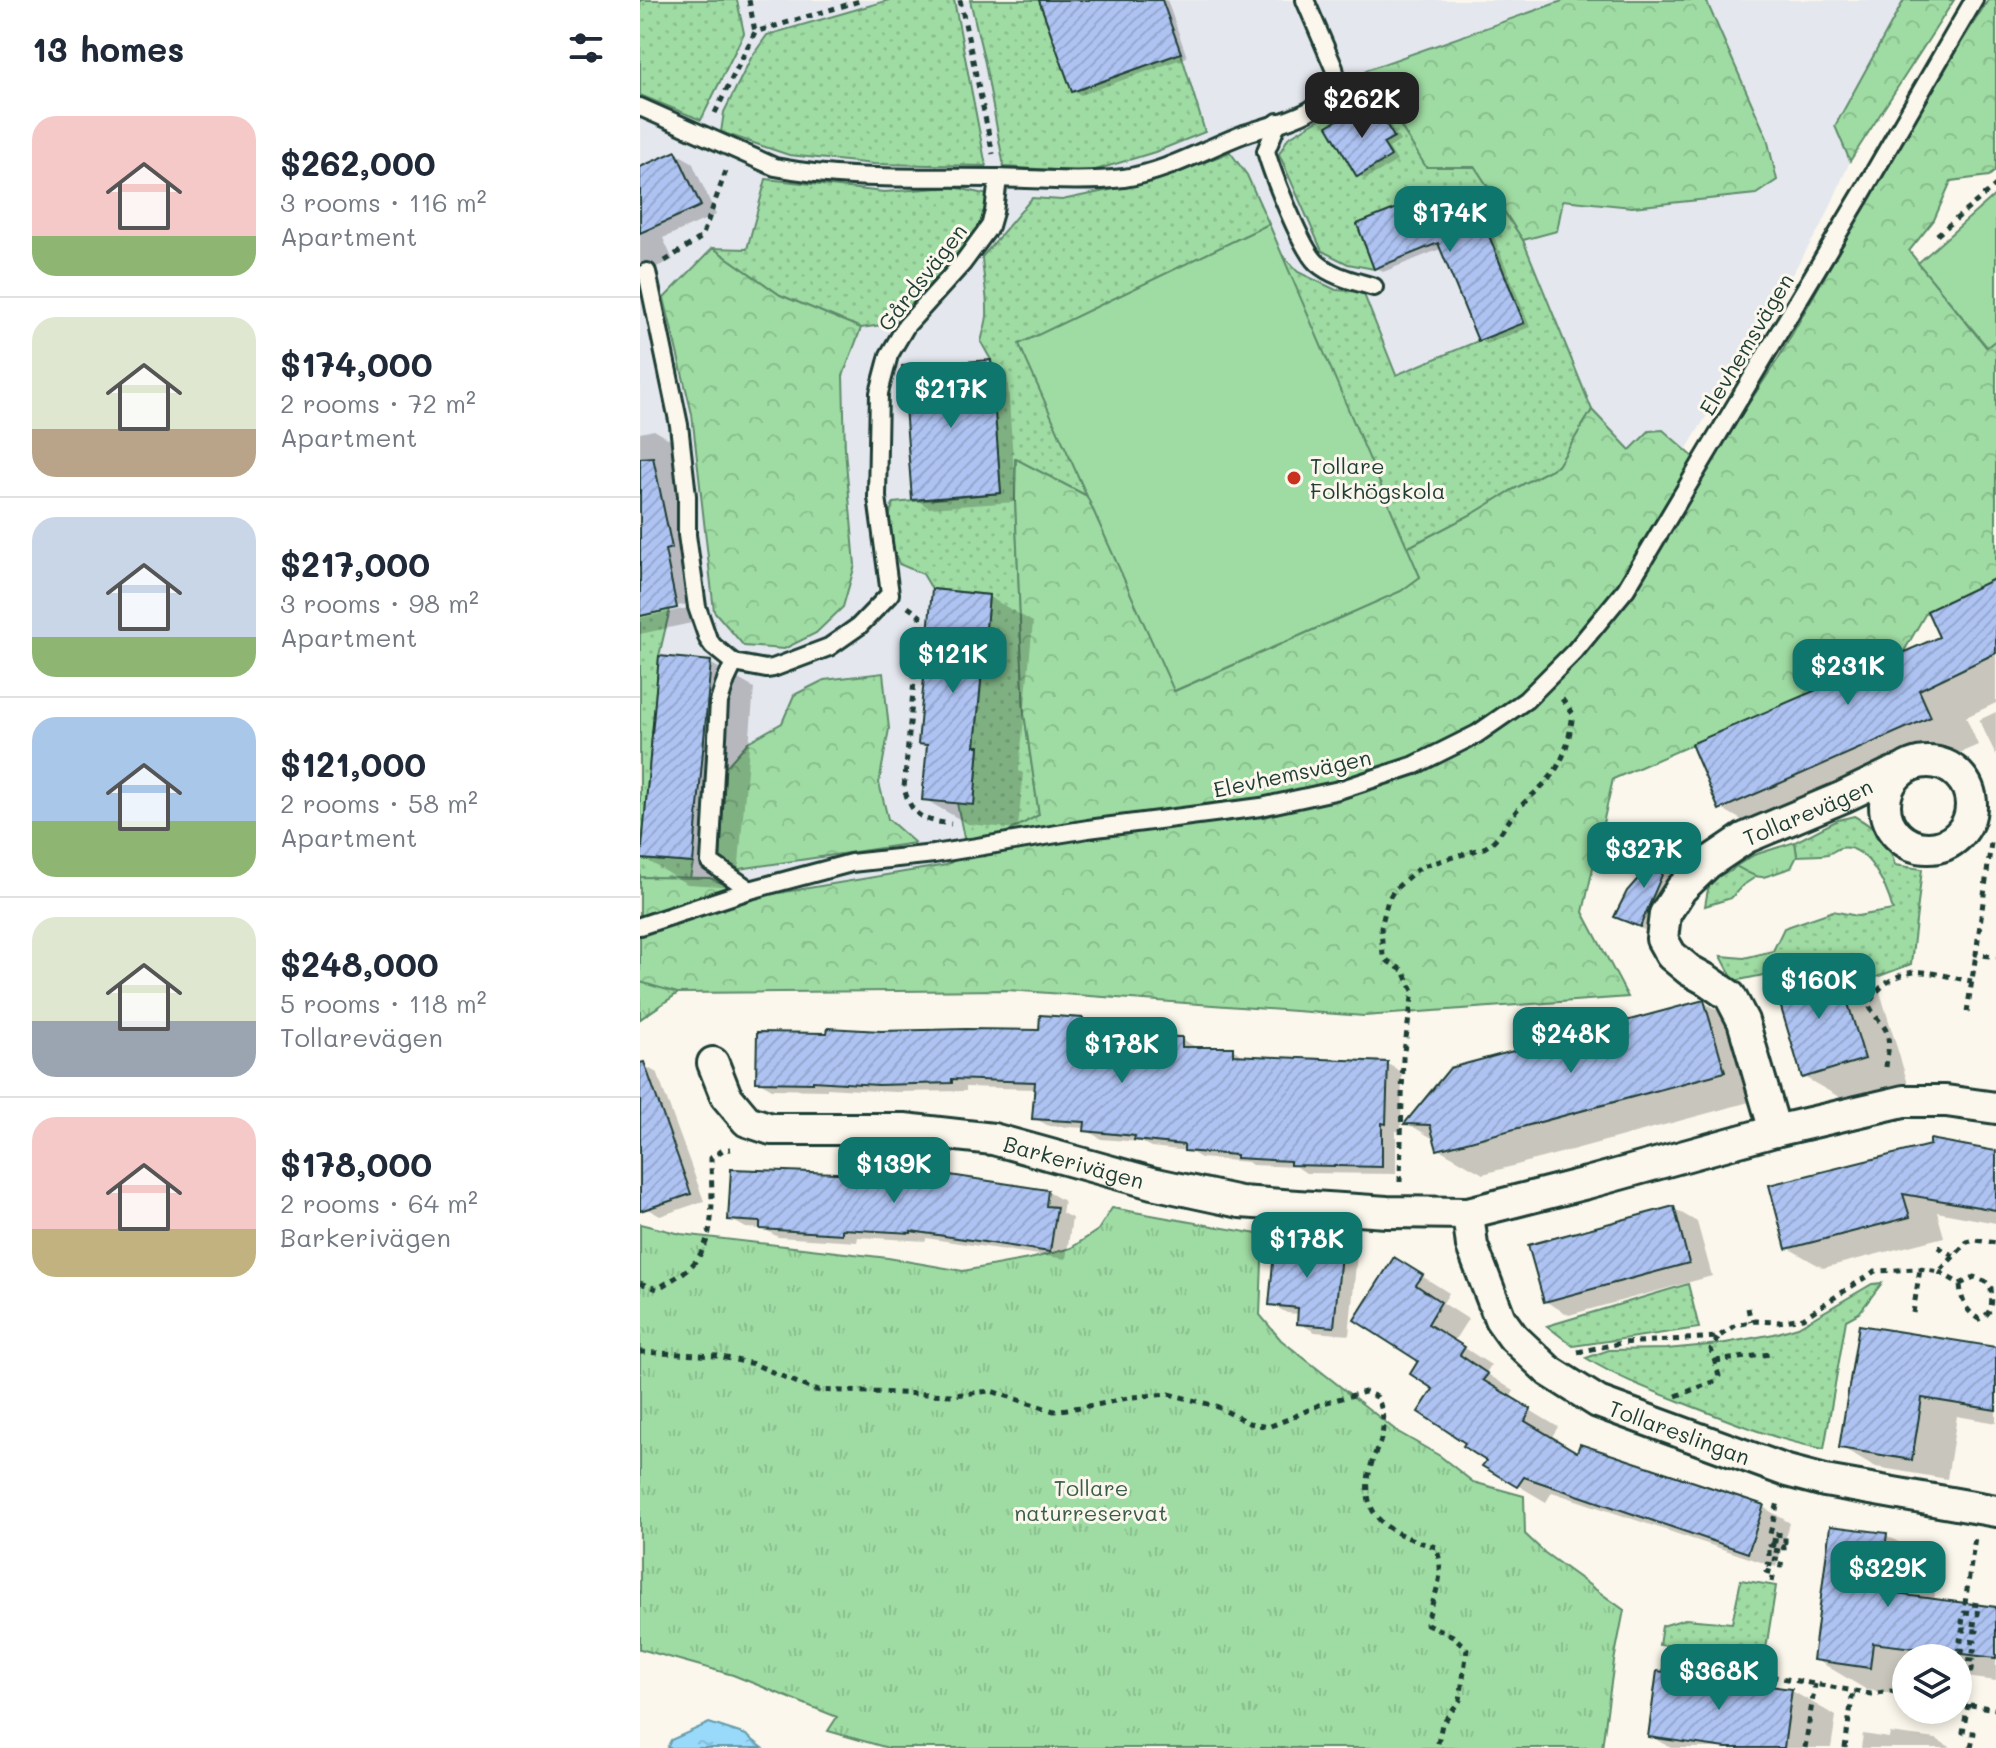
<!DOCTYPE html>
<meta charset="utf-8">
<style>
:root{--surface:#fff;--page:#f2f2f3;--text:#1f2937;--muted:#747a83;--line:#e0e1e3;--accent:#0f766e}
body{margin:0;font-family:Mali,sans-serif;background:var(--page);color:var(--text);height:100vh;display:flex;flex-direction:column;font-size:30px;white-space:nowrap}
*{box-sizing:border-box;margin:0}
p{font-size:26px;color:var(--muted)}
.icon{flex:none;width:44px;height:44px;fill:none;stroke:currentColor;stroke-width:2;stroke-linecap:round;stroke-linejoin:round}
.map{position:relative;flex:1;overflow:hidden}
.side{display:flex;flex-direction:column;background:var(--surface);width:640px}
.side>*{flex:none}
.fabs{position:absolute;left:1252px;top:1644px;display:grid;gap:16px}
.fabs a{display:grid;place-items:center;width:80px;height:80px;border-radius:50%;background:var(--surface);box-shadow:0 4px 12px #0003;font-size:40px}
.price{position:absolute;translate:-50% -68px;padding:0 18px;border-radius:16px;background:var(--accent);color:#fff;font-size:26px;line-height:52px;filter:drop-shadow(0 2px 4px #0008)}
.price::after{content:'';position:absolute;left:50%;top:48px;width:24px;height:18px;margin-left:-12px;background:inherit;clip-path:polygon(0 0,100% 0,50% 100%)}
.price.on{background:#222;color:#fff}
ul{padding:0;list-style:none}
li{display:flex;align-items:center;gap:24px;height:200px;padding:0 32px}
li+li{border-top:2px solid var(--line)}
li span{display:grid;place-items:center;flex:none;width:224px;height:160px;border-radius:24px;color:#555}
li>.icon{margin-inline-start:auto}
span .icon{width:96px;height:96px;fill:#fffc;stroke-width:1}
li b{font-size:34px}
h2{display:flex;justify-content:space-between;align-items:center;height:96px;padding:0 32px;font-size:34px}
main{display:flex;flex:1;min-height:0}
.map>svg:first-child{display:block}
.built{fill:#e4e7ee}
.grass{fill:url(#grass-dots);stroke:#5f8c6c;stroke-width:2}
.forest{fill:url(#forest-crowns);stroke:#5f8c6c;stroke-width:2}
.park{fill:url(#park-tufts);stroke:#5f8c6c;stroke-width:2}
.pitch{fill:#9fdca3;stroke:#5f8c6c;stroke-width:2}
.water{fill:url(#water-ripples);stroke:#689bab;stroke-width:2}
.shadow{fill:#0003}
.building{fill:url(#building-hatch);stroke:#1f3d34;stroke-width:2}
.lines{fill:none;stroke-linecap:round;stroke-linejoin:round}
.lane-casing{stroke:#1f3d34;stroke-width:22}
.street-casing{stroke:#1f3d34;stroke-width:36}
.path{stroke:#1f3d34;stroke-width:5;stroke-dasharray:6 6;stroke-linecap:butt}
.lane{stroke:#fbf7ec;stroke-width:16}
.street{stroke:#fbf7ec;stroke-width:30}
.poi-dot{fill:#c8321e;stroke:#fbf7ec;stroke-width:3}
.labels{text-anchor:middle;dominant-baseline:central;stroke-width:6;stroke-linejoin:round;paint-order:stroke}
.street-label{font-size:22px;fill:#1f3d34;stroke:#fbf7ec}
.poi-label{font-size:22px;fill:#1f3d34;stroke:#fbf7ec;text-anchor:start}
.park-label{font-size:22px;fill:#395d4a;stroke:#fbf7ec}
</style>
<main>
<section class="side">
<h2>13 homes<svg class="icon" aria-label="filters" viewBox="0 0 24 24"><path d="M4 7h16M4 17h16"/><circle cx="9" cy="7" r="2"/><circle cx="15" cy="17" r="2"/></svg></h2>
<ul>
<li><span style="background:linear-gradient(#f6c9c9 75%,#8fb573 0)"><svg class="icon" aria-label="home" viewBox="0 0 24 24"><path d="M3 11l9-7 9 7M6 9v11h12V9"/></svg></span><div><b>$262,000</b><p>3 rooms · 116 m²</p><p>Apartment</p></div></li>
<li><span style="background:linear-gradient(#dfe7d0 70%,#b9a48a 0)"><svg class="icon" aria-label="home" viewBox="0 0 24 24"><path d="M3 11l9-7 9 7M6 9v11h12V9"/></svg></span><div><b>$174,000</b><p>2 rooms · 72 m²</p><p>Apartment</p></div></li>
<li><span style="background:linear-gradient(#c9d6e8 75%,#8fb573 0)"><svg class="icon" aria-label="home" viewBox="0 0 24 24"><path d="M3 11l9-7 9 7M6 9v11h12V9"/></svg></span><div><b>$217,000</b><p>3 rooms · 98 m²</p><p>Apartment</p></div></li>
<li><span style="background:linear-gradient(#a9c7e8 65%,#8fb573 0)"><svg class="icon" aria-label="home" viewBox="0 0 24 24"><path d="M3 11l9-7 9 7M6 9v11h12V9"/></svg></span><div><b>$121,000</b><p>2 rooms · 58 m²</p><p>Apartment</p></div></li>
<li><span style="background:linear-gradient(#dfe7d0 65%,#9aa5b1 0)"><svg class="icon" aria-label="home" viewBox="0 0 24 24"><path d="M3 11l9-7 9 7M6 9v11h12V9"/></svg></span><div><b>$248,000</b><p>5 rooms · 118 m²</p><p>Tollarevägen</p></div></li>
<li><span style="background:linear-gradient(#f6c9c9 70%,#c2b280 0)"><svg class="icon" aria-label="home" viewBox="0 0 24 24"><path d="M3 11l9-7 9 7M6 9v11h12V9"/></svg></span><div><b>$178,000</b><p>2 rooms · 64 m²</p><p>Barkerivägen</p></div></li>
</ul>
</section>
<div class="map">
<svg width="1356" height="1748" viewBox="0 0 1356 1748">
<defs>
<pattern id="grass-dots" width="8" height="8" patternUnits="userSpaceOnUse" patternTransform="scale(2)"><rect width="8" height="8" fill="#9fdca3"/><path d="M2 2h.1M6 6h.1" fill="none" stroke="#88be8d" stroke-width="1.8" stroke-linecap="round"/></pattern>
<pattern id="forest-crowns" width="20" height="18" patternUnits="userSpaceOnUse" patternTransform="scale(2)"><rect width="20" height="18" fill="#9fdca3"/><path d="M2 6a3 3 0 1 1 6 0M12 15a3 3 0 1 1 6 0" fill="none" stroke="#88be8d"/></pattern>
<pattern id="park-tufts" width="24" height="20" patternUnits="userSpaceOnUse" patternTransform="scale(2)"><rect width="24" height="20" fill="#9fdca3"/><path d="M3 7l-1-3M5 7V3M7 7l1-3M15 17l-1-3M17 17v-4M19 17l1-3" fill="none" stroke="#88be8d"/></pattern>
<pattern id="water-ripples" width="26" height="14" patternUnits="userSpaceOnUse" patternTransform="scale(2)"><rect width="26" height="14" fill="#99dafb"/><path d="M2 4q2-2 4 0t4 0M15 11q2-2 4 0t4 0" fill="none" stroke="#83bcd8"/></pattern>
<pattern id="building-hatch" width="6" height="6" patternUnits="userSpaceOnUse" patternTransform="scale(2)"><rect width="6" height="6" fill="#aec3f2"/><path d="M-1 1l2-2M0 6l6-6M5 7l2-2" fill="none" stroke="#95a8d0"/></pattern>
</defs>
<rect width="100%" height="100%" fill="#fbf7ec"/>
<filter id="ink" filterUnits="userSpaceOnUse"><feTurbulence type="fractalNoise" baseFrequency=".0125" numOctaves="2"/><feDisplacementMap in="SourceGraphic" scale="16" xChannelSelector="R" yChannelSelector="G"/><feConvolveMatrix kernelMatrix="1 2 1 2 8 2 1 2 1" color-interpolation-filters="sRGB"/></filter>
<g filter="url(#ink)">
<polygon class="built" points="0,0 1264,0 1195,126 1210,161 1184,221 1046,450 1023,430 1009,431 990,450 951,411 918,466 872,490 836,512 761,591 534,691 399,815 306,865 115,897 0,952"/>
<g class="grass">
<polygon points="0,0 97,0 104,33 61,120 0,95"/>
<polygon points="249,0 314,0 346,166 234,164 149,155 81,132 84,112 111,58 127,35"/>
<polygon points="330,0 399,0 432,92 541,53 565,132 515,152 449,172 364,167 345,63"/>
<polygon points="736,85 786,166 835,167 883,240 952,410 918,466 872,490 836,512 767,548 641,254 658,272 696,290 723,292 756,375 884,322 829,186 789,202 787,196 717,224 734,269 708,264 682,251 639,154 648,138"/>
<path d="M590,152l17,23 22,49 -249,120 67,152 -72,-37v40l9,214 15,102 -42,23h-33l-7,-35 17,1 5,-57 -4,-1 14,-151 -57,-6 -9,-15 -24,-10c-8,-22 -14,-38 -6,-61l108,-10 -10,-133 -10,-18c2,-9 5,-17 6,-26 1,-20 -4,-39 -5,-59l50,-59 30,2 57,-12 56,-14z"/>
<polygon points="126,179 244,192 314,187 348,195 338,232 277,298 249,324 221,328 140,295 73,248 107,249"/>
<polygon points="30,609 19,656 1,859 53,863 50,878 0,877 0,616"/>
<path d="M1214,816c21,11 35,25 41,49l27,4 -11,95 -63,24 -7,-29 -107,22 -13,-25 23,2 29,-7 11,-23 49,-17 24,5 36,-6c-6,-22 -25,-67 -53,-62 -4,1 -8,5 -12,6 -9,2 -21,1 -31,2l-2,-14 43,-22z"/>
<polygon points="1096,866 1117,876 1102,886 1091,898 1065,906 1068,889 1074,876 1091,871"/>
<path d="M1242,1283l-23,30 -13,7 -22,129c-43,-8 -84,-24 -125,-40 -38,-15 -78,-29 -113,-51l23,-8 57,-1 54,-5 54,-10 24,-7 74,-43z"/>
<polygon points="1048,1284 1059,1328 933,1346 907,1326"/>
<polygon points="1101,1580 1136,1586 1121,1680 1092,1676 1095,1655 1019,1645 1022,1626 1045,1619 1092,1623"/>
</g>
<g class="forest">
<polygon points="925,0 1066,0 1127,138 1137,180 1116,194 992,207 923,200 917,231 883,240 835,167 786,167 726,70"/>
<polygon points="1264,0 1314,0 1210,161 1195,126"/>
<polygon points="1348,0 1356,0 1356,170 1349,176 1311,181 1294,220 1269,251 1346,347 1356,340 1356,578 1287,611 1263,653 973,779 943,912 988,997 724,1016 368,990 38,993 0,1019 0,877 70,878 115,897 306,865 399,815 384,713 375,499 376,459 447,496 535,691 761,591 780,577 767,548 836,512 872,490 918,466 952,410 990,450 1009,431 1023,430 1066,468 1138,359 1272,121"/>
<polygon points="73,248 140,295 221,328 203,376 205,450 215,565 203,607 176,633 144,649 104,646 74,611 52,414 24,298"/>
<polygon points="243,673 249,729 239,783 248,819 275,843 99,869 80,858 85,768 108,742 142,723 154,695 184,680"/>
</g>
<g class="park">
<path d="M1155,842l2,14 -6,12c-7,2 -23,8 -28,9 -8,1 -20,-7 -27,-11l18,-11z"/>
<polygon points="0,982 38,993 0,1019"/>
<polygon points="472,1208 623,1235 620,1315 641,1340 758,1432 800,1456 833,1482 884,1496 885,1534 905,1553 984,1610 974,1661 962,1748 248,1748 188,1731 197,1717 93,1675 0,1649 0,1224 41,1234 248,1258 323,1271 394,1258 431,1248 458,1230"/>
<polygon points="1026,1645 1095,1656 1091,1680 1023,1670"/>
</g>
<g class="pitch">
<polygon points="1356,194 1356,340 1347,347 1278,263"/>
<polygon points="629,224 780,577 761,591 534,691 379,344"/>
</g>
<polygon class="water" points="69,1723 106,1735 123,1748 27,1748 31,1740"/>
<g class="shadow">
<polygon points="401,0 527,0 547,57 441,95 433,91"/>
<polygon points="719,110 726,114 730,120 739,114 746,118 760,141 749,148 757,161 726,179 719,175"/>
<polygon points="36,153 52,162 76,215 23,238 33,260 0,274 0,169"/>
<polygon points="829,188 836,192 890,327 847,344 839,340 803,248 743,272 736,267 787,198 793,202"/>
<polygon points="351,362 367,371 376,502 289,508 274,498"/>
<polygon points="14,430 38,444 61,621 0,634 0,618 48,608 47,604 0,614 0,433"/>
<polygon points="1356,580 1356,703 1326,717 1338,745 1129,836 1081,808 1302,638"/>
<polygon points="349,597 393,622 379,771 383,773 378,829 328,824 284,799 288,748 280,743"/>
<polygon points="70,663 114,688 97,887 47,884 3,858"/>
<polygon points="1356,712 1356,755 1339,720"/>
<polygon points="1032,842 1050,853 1017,935 992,925 976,916"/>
<polygon points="1196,967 1240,992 1268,1084 1208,1102 1164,1077"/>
<polygon points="1065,1003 1109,1029 1128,1097 843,1174 799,1149 797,1141 767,1123 811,1070"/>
<polygon points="443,1020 454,1026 492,1028 506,1036 506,1038 541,1039 556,1047 556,1049 592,1049 607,1058 748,1064 762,1072 761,1131 756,1131 756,1174 666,1173 657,1167 612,1165 608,1162 561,1158 549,1151 511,1147 501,1142 461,1139 446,1130 446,1128 409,1126 394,1118 396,1089 326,1087 326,1091 254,1092 187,1088 187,1090 132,1089 118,1081 241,1033 401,1033"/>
<polygon points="3,1065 17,1073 64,1201 20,1216 6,1208 0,1191 0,1066"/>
<polygon points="1356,1153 1356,1223 1297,1212 1304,1237 1183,1268 1148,1248 1131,1186"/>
<polygon points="408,1192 424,1201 422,1213 432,1218 426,1259 286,1238 286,1241 218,1237 217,1242 138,1237 124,1229 106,1228 90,1219"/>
<polygon points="1033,1208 1057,1222 1072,1276 929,1315 905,1301"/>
<polygon points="701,1245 717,1254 709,1335 675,1332 659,1323 659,1314 647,1313 631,1304"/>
<polygon points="782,1276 809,1293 803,1303 828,1319 814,1341 851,1365 846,1373 874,1391 870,1398 918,1427 911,1438 938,1454 1123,1507 1150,1523 1136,1567 912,1492 906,1502 845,1466 849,1460 828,1442 781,1360 716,1320"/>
<polygon points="1356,1349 1356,1423 1317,1416 1307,1479 1236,1467 1201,1447"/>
<polygon points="1246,1535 1298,1565 1294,1601 1356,1609 1356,1681 1318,1676 1318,1658 1266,1658 1266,1694 1227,1690 1175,1659"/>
<polygon points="1152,1691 1196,1716 1191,1748 1031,1748 1010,1736"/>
<polygon points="1250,1733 1296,1739 1312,1748 1221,1748 1223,1734 1249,1738"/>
</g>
<g class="building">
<polygon points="399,0 522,0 541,53 432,92"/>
<polygon points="719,108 726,119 739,112 754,137 743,143 751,156 717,177 687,126"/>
<polygon points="36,151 61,206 0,233 0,167"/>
<polygon points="829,186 884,323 838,341 798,243 734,269 717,224 787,196 789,202"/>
<polygon points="351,360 361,493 272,500 262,366"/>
<polygon points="13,457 32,548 25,550 37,608 0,616 0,458"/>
<polygon points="1356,578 1356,653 1279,690 1291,717 1079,810 1051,744 1299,637 1287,611"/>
<polygon points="292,589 349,595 335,746 339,746 334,805 282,800 287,745 278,744"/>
<polygon points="19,656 71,661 53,863 1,859"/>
<polygon points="1032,840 1036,842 1000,927 974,917 987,891"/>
<polygon points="1196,964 1225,1059 1162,1078 1134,984"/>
<polygon points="1064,1000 1085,1072 797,1150 790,1125 764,1124 810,1068"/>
<polygon points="400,1015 443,1018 443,1024 492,1026 492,1036 542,1037 542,1047 593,1047 593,1055 748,1062 746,1124 742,1123 742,1167 650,1165 650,1161 596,1158 596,1155 544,1151 544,1145 494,1140 495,1136 444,1131 445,1122 392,1119 395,1082 312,1079 312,1083 238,1085 173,1081 173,1083 116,1082 117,1032 187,1033 188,1028 241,1031 326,1029 399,1030"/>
<polygon points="4,1062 51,1194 0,1211 0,1063"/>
<polygon points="1290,1139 1356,1151 1356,1210 1263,1194 1270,1217 1146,1249 1129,1185 1290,1145"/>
<polygon points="91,1169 222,1174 222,1169 297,1173 408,1190 406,1206 417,1207 410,1252 271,1231 271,1233 202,1229 202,1234 120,1229 120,1222 88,1220"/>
<polygon points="1034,1206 1049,1263 904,1302 888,1245"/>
<polygon points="666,1240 702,1243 694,1327 657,1324 658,1308 629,1305 635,1242 666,1244"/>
<polygon points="754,1257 783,1275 776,1285 801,1302 788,1324 825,1347 820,1355 848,1374 843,1380 891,1409 885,1421 937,1452 940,1444 1124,1505 1108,1553 884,1477 877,1487 842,1466 846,1461 823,1446 825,1443 778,1412 793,1389 770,1374 778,1361 714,1320"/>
<polygon points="1219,1325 1356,1347 1356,1410 1282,1398 1272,1460 1199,1448"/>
<polygon points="1190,1526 1247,1533 1240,1592 1356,1607 1356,1658 1233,1643 1230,1668 1173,1660"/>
<polygon points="1017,1671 1152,1689 1144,1748 1086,1748 1008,1737"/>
</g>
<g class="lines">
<defs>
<g id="lane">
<path d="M0,107l135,60c72,14 147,10 220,11 42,1 87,5 129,0 43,-6 80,-29 120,-44 21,-7 58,-16 74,-29 8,-6 14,-15 19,-23l-3,-14 -29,-68"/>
<path d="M638,122l-12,29c6,22 36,99 51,112 16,14 38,18 57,24"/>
<polyline points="358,178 354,212 350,226 322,264 266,326 249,355 239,393 237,497 250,594 219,626 189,647 133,668 126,669 94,663 86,680 79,702 70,862 110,890 211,863 294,854 448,829 621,807 699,790 775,765 837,734 886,700 935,651 986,589 1221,195 1334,0"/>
<polyline points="7,272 39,425 47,496 47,535 57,607 68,639 73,646 94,663"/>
<polyline points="0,926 110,890"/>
</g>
<g id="street">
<circle cx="1288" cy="805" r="43"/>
<path id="s1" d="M73,1063l13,33 21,25 24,8h133l89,10 159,44 88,19 147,10 81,1 119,-30 188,-52 129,-30h42l50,7"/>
<path id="s2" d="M1135,1131l-32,-110 -13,-25 -23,-16 -18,-10 -18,-15 -9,-16 3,-25 16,-25 27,-26 37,-25 98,-41 50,-24 7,-2"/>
<path id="s3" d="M828,1213l4,33 28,73 13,18 36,34 49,31 189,69 38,10 171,30"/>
</g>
</defs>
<use href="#lane" class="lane-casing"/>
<use href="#street" class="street-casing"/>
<g class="path">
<polyline points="109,0 115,32"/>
<polyline points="320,0 353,154"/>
<polyline points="75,113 115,32 223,0"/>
<polyline points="1297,235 1356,185"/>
<polyline points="25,261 62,237 86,171"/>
<path d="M268,607l12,9 -16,172c8,29 18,32 47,36"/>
<polyline points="1351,843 1336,954 1356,957"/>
<polyline points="1327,1012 1336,954"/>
<path d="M1246,1067c1,-12 6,-29 -2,-40 -5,-7 -11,-13 -15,-22 7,-18 25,-30 45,-33 13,-2 43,7 58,9"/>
<path d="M760,1182l3,-124 10,-67 -9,-20 -15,-9 -6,-6 -2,-29 7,-27 6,-10 20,-18 9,-6 61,-18c15,-8 22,-25 33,-38 7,-8 16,-15 23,-22 24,-23 28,-42 33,-74l-11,-15"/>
<polyline points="1298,1247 1314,1256"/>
<path d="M1299,1272l21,12 14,-7 11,4 6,7c1,14 3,25 -12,31 -14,-8 -18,-20 -19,-35"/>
<path d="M0,1283l17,6c11,-7 23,-13 32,-21 30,-27 22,-74 22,-110l12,-8 8,-1"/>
<polyline points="1108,1308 1111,1322"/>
<polyline points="1273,1313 1280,1269"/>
<path d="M0,1352l77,4 37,8 60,26 139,5 38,-4 63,20 47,-7 31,-7 37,-3 47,12 33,17 19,4 23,-9 32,-15 42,-11 12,5c6,11 8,30 4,42 -2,8 -7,15 -9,23 -17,55 17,72 64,85 11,31 -3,46 -9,77l26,12 14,13 -7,51 -18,24 -5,24"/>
<polyline points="938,1352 981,1343 1078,1337 1096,1325 1116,1321 1138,1322 1163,1318 1235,1271 1280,1269 1299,1272 1327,1242 1335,1240 1356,1243"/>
<polyline points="1075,1361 1131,1354"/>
<polyline points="1036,1396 1076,1381 1079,1376 1071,1349 1078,1338"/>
<polyline points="1132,1582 1134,1573 1126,1571 1127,1564 1141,1566 1142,1560 1129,1558 1129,1549 1144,1552 1144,1547 1130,1545 1130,1540 1145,1542 1145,1535 1130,1534 1138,1502"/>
<polyline points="1318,1668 1332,1670 1333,1660 1318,1659 1319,1650 1334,1651 1335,1642 1320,1640 1322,1630 1337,1631 1337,1624 1322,1622 1324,1613 1338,1614 1339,1605 1325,1603 1335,1537"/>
<polyline points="1096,1670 1231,1694 1250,1691 1266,1694"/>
<polyline points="1318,1703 1356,1709"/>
<polyline points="1328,1704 1323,1732 1334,1733 1331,1748"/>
<polyline points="1165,1748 1175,1684"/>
<polyline points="1205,1748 1213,1691"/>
</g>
<use href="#lane" class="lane"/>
<use href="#street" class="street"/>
</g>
</g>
<circle class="poi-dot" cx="654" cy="478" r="8"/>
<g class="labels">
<g class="street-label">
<text transform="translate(282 277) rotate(-52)">Gårdsvägen</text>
<text transform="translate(1106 344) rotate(-59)">Elevhemsvägen</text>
<text transform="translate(652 773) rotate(-12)">Elevhemsvägen</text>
<text stroke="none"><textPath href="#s2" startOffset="438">Tollarevägen</textPath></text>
<text stroke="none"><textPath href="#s1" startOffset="400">Barkerivägen</textPath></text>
<text stroke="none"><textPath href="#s3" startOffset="328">Tollareslingan</textPath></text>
</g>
<g class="poi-label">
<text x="670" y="465">Tollare<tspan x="670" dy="25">Folkhögskola</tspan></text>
</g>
<g class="park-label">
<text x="451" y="1487">Tollare<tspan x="451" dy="25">naturreservat</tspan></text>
</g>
</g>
</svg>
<div class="fabs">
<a><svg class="icon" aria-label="layers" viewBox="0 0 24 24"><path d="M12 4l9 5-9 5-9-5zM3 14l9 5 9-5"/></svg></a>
</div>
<b class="price on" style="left:722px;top:140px">$262K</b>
<b class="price" style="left:810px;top:254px">$174K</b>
<b class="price" style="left:311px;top:430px">$217K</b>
<b class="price" style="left:313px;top:695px">$121K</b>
<b class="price" style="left:1208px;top:707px">$231K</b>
<b class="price" style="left:1004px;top:890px">$327K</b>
<b class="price" style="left:1179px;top:1021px">$160K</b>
<b class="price" style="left:931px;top:1075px">$248K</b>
<b class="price" style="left:482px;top:1085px">$178K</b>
<b class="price" style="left:254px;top:1205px">$139K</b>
<b class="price" style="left:667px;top:1280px">$178K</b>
<b class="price" style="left:1248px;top:1609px">$329K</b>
<b class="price" style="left:1079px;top:1712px">$368K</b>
</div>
</main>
